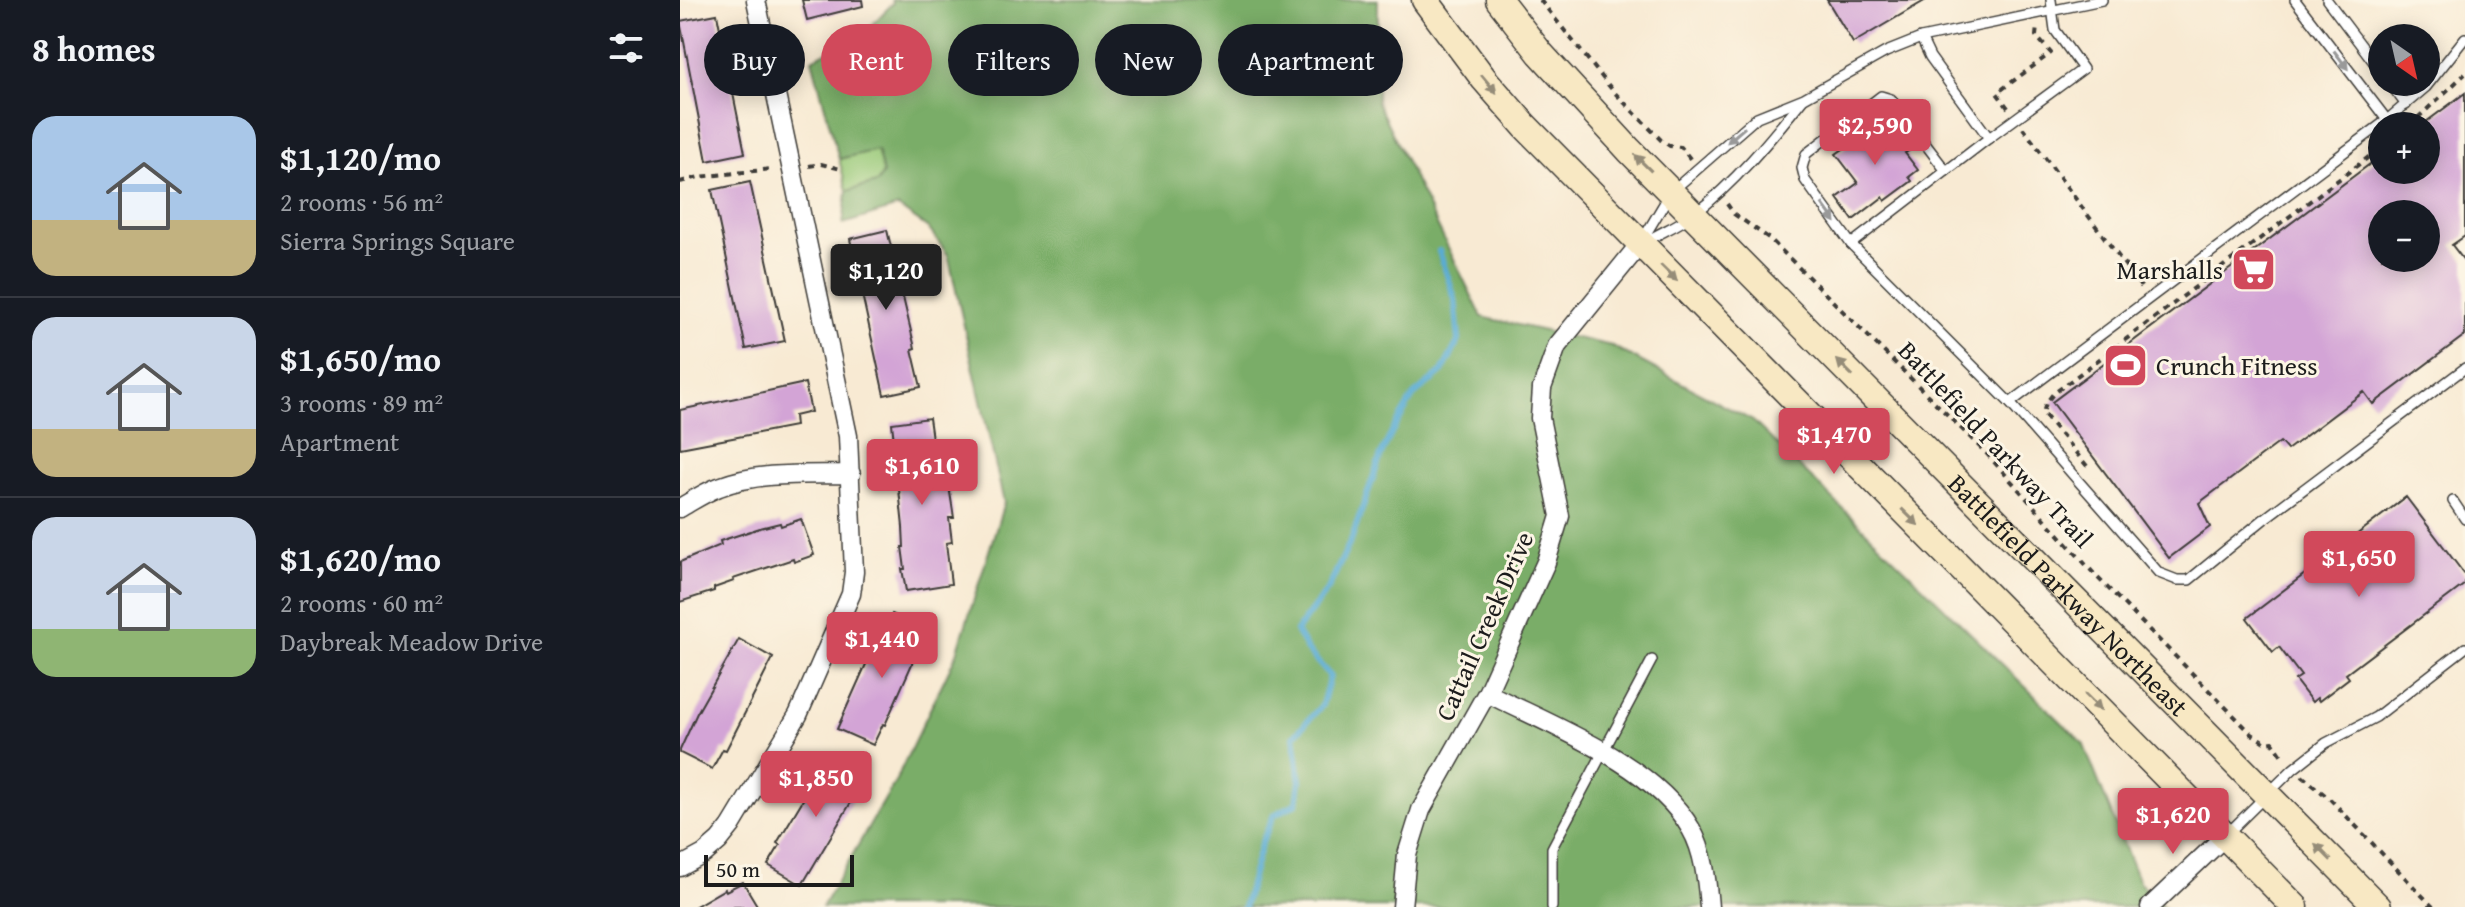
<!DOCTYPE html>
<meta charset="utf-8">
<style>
:root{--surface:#171b24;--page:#242831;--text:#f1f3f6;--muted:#9ea1a6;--line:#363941;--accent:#d1495b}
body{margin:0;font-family:"Gentium Book Plus",serif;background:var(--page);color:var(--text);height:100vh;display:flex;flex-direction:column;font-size:30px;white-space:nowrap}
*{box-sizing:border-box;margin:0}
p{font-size:26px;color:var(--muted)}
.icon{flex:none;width:44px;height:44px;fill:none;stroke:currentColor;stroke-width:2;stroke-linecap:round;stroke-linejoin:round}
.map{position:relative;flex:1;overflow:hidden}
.panel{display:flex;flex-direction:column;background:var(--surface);width:680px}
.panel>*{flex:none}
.banner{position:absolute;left:24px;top:24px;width:760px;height:72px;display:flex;gap:16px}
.needle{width:52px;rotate:146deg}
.fabs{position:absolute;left:1688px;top:24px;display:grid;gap:16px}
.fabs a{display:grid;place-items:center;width:72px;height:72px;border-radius:50%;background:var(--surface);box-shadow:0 4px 20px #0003;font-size:40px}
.scale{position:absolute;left:24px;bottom:20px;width:150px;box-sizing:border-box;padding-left:8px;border:4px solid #1c1c1c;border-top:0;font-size:22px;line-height:28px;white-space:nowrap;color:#1c1c1c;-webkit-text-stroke:6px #fcf5e5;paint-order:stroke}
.price{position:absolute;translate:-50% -68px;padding:0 18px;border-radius:8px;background:var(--accent);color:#fff;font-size:26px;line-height:52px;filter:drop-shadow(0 2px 4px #0008)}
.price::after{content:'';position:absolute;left:50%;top:48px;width:24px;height:18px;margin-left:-12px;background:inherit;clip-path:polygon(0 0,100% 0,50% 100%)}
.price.active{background:#222;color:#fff}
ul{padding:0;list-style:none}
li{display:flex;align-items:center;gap:24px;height:200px;padding:0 32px}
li+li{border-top:2px solid var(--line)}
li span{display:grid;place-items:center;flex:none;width:224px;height:160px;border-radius:24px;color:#555}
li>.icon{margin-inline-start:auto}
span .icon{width:96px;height:96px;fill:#fffc;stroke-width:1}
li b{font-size:34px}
h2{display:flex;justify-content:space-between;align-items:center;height:96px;padding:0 32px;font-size:34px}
.chip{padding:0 28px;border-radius:36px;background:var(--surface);box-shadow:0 4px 20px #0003;font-size:28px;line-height:72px}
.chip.active{background:var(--accent);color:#fff}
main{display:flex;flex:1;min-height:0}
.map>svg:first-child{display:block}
.green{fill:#98c978;stroke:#5a724a;stroke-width:2}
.forest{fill:#7aad68;stroke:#4b6442;stroke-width:2}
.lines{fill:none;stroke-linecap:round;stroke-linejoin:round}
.stream{stroke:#58acd4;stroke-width:6}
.building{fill:#d3a4d6;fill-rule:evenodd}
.lane-casing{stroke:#3d3b37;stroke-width:12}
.street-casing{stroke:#3d3b37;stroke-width:21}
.secondary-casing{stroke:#3d3b37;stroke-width:29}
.path{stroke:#3d3b37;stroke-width:4;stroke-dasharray:6 6;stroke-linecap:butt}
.lane{stroke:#fff;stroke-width:9}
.street{stroke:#fff;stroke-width:18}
.secondary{stroke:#f8e8c3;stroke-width:26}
.oneway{fill:#999}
.oneway2{fill:#958c78}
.labels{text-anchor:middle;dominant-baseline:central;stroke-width:6;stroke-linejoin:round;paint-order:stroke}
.poi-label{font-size:26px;fill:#1c1c1c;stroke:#fcf5e5;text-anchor:end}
.street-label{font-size:26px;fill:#1c1c1c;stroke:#fcf5e5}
</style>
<main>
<section class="panel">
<h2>8 homes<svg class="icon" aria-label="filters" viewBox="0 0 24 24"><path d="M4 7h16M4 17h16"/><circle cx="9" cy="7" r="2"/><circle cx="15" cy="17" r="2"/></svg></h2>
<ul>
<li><span style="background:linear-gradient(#a9c7e8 65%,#c2b280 0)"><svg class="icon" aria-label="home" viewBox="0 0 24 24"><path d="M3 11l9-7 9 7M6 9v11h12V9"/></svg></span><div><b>$1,120/mo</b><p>2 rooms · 56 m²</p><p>Sierra Springs Square</p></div></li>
<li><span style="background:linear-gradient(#c9d6e8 70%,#c2b280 0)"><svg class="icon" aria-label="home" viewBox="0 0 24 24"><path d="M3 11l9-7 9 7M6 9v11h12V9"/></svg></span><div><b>$1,650/mo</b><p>3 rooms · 89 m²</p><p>Apartment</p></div></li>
<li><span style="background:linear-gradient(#c9d6e8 70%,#8fb573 0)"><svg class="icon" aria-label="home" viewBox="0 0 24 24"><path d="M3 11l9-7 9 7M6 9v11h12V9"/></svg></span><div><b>$1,620/mo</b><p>2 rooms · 60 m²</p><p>Daybreak Meadow Drive</p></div></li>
</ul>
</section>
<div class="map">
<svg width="1785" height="907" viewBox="0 0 1785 907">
<rect width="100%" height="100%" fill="#fcf5e5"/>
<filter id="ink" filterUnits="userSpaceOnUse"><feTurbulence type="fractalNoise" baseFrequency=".0125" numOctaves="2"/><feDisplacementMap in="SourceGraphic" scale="16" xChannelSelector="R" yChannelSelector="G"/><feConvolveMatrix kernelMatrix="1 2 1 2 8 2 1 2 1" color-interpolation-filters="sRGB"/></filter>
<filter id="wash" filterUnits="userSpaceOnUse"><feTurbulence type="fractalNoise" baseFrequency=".006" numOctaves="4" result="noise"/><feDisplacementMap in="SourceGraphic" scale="32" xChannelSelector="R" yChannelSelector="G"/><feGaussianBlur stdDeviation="1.8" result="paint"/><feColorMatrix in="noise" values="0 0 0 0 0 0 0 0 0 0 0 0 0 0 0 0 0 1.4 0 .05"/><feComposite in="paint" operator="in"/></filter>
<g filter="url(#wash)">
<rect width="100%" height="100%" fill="#f8ead3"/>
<polygon class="green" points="197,149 203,173 197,183 167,191 159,159"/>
<polygon class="forest" points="212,0 698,0 697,102 802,317 932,346 1073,421 1403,743 1459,882 1484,907 142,907 215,782 277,653 324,503 268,255 248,228 218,207 163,224 167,191 197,183 203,173 197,150 159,159 132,59 184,33 213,3"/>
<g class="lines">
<polyline class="stream" points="564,907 581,844 594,815 617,803 620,781 614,736 642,705 650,676 627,650 616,631 648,589 672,538 701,455 713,430 734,395 762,372 779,340 775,299 759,251"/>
</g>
<g id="blocks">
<g class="building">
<polygon points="122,0 182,0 183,6 127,20"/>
<polygon points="1147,0 1246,0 1173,43"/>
<polygon points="37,14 65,153 27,161 0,21"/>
<path d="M1785,93v143l-13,9 13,17v73l-92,69 -9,-12 -77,58 -7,-8 -81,61 11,24 -41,31 -117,-156 330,-247v15h44v-48zM1702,214h44v44h-44z"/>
<polygon points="1201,120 1214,138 1220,133 1232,149 1225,153 1238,170 1229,177 1232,181 1205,201 1203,197 1173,220 1157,198 1178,183 1156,154 1166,147 1163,143 1189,124 1191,127"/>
<polygon points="70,182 105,341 66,349 32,190"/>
<polygon points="207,230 235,348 232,349 241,387 204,395 170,239"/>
<polygon points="125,383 131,412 114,416 115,426 0,448 0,410"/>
<polygon points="249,418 259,488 269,486 274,518 269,518 272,542 266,543 271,584 226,591 222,569 225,569 222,547 224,547 223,527 212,423"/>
<polygon points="1726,497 1785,575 1785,584 1666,674 1669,678 1639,701 1637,698 1632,702 1615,680 1621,676 1599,647 1593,652 1567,618"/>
<polygon points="121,519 134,555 114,562 113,559 53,579 54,581 34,588 34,591 0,602 0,562 41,545 40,541 80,528 100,523 101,526"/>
<polygon points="212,614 247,630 205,725 203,724 193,745 157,729 200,633 203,634"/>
<polygon points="59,639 93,658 46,750 43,749 32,769 0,753 0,750 17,713"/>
<polygon points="151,753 185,774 174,793 176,794 122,885 88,865 100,845 97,843"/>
<polygon points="63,882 78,907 14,907 45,889 46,891"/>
</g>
</g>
</g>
<g filter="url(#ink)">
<use href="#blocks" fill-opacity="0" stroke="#3d3b37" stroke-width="2"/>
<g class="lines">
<defs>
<g id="lane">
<polyline points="1615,0 1707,120"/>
<polyline points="1647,0 1702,73"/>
<polyline points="1241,38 1250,57 1309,138 1171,244 1330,403 1479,573 1497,580 1509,580 1584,519 1785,368"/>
<polyline points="1709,82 1726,105"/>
<polyline points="1309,138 1403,69 1375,30 1371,0"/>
<polyline points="963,239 991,192 1077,117 1124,98 1206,52 1241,38 1422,0"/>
<path d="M965,242c16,-10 34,-17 49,-28 40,-30 77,-75 108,-114"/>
<polyline points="1171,244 1125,180 1122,168 1126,154 1201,96 1211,99 1266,171"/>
<polyline points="1330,403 1707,120 1746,87 1785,38"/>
<polyline points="1773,501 1785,519"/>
<polyline points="1547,834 1613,769 1646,743 1696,717 1785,648"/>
<polyline points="872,907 872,848 972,660"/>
</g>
<g id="street">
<path d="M0,508c12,-7 25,-16 39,-21 41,-16 89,-12 132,-13"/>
<path d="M807,693c65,33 167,71 204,136 13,22 16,53 18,78"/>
<polyline points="0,867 24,854 39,841 51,826 118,715 171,594 174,572 168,436 76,0"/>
<polyline points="722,907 727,855 741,810 807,693 866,562 880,516 860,418 862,388 877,346 960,244"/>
<polyline points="1470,907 1545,836"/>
</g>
<g id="secondary">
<polyline points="745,0 804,79 845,126 1615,907"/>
<path id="s1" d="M819,0l41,53 89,97 749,757"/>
</g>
</defs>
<use href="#lane" class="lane-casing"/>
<use href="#street" class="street-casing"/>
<use href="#secondary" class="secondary-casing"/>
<g class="path">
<polyline points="860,0 934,92 981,140 990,146 1001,147 1011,160"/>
<polyline points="1328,108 1317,93 1371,53 1356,36 1357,26"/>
<polyline points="1729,126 1785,74"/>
<polyline points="1343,128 1462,288"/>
<polyline points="129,166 141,164 161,169"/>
<polyline points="0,182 19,177 92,169"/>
<polyline points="1047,204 1054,214 1090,239 1307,454 1416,576 1572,734 1586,743 1593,742 1604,759"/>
<polyline points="1407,466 1363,413 1366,403 1373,394 1702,147"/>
<polyline points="1622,776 1651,800 1753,907"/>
</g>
<use href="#lane" class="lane"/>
<use href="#street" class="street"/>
<use href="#secondary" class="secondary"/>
</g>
<defs><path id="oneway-solid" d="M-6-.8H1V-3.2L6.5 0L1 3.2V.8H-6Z" transform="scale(2)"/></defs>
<g class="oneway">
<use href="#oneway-solid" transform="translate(1661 60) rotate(53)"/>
<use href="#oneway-solid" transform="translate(1056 135) rotate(139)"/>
<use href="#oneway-solid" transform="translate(1149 213) rotate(54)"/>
</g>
<g class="oneway2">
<use href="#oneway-solid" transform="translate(809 84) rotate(50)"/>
<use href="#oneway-solid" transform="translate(963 163) rotate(-135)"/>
<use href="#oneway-solid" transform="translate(989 273) rotate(45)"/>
<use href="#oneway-solid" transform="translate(1165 368) rotate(-135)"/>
<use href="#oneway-solid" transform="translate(1230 517) rotate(45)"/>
<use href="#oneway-solid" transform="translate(1413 702) rotate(45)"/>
<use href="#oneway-solid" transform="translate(1643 852) rotate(-134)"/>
</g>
</g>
<defs>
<symbol id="supermarket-square" viewBox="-11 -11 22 22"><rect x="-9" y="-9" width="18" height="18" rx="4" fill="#d1495b" stroke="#fcf5e5"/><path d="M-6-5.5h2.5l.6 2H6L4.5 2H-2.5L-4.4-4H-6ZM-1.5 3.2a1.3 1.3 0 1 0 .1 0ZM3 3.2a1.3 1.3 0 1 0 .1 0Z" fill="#fff"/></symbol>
<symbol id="stadium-square" viewBox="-11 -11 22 22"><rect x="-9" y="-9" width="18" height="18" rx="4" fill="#d1495b" stroke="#fcf5e5"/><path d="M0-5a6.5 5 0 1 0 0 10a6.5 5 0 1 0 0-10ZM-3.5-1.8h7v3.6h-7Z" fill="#fff"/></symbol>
</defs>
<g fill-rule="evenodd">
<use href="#supermarket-square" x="1548" y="244" width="51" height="51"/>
<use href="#stadium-square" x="1420" y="340" width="51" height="51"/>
</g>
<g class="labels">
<g class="poi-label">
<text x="1543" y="269">Marshalls</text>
<text x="1476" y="365" text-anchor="start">Crunch Fitness</text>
</g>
<g class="street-label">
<text transform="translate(1316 444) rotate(47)">Battlefield Parkway Trail</text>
<text stroke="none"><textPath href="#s1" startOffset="824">Battlefield Parkway Northeast</textPath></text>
<text transform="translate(804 626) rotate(-66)">Cattail Creek Drive</text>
</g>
</g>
</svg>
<div class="fabs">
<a><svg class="needle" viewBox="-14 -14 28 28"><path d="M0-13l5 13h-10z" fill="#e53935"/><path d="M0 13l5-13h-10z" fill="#9ea1a6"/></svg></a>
<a>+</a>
<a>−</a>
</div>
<div class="scale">50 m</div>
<b class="price" style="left:1195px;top:167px">$2,590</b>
<b class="price active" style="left:206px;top:312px">$1,120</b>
<b class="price" style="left:1154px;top:476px">$1,470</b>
<b class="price" style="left:242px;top:507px">$1,610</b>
<b class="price" style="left:1679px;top:599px">$1,650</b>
<b class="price" style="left:202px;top:680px">$1,440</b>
<b class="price" style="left:136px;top:819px">$1,850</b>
<b class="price" style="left:1493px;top:856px">$1,620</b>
<div class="banner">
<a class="chip">Buy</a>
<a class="chip active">Rent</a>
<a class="chip">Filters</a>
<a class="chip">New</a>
<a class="chip">Apartment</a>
</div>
</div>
</main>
